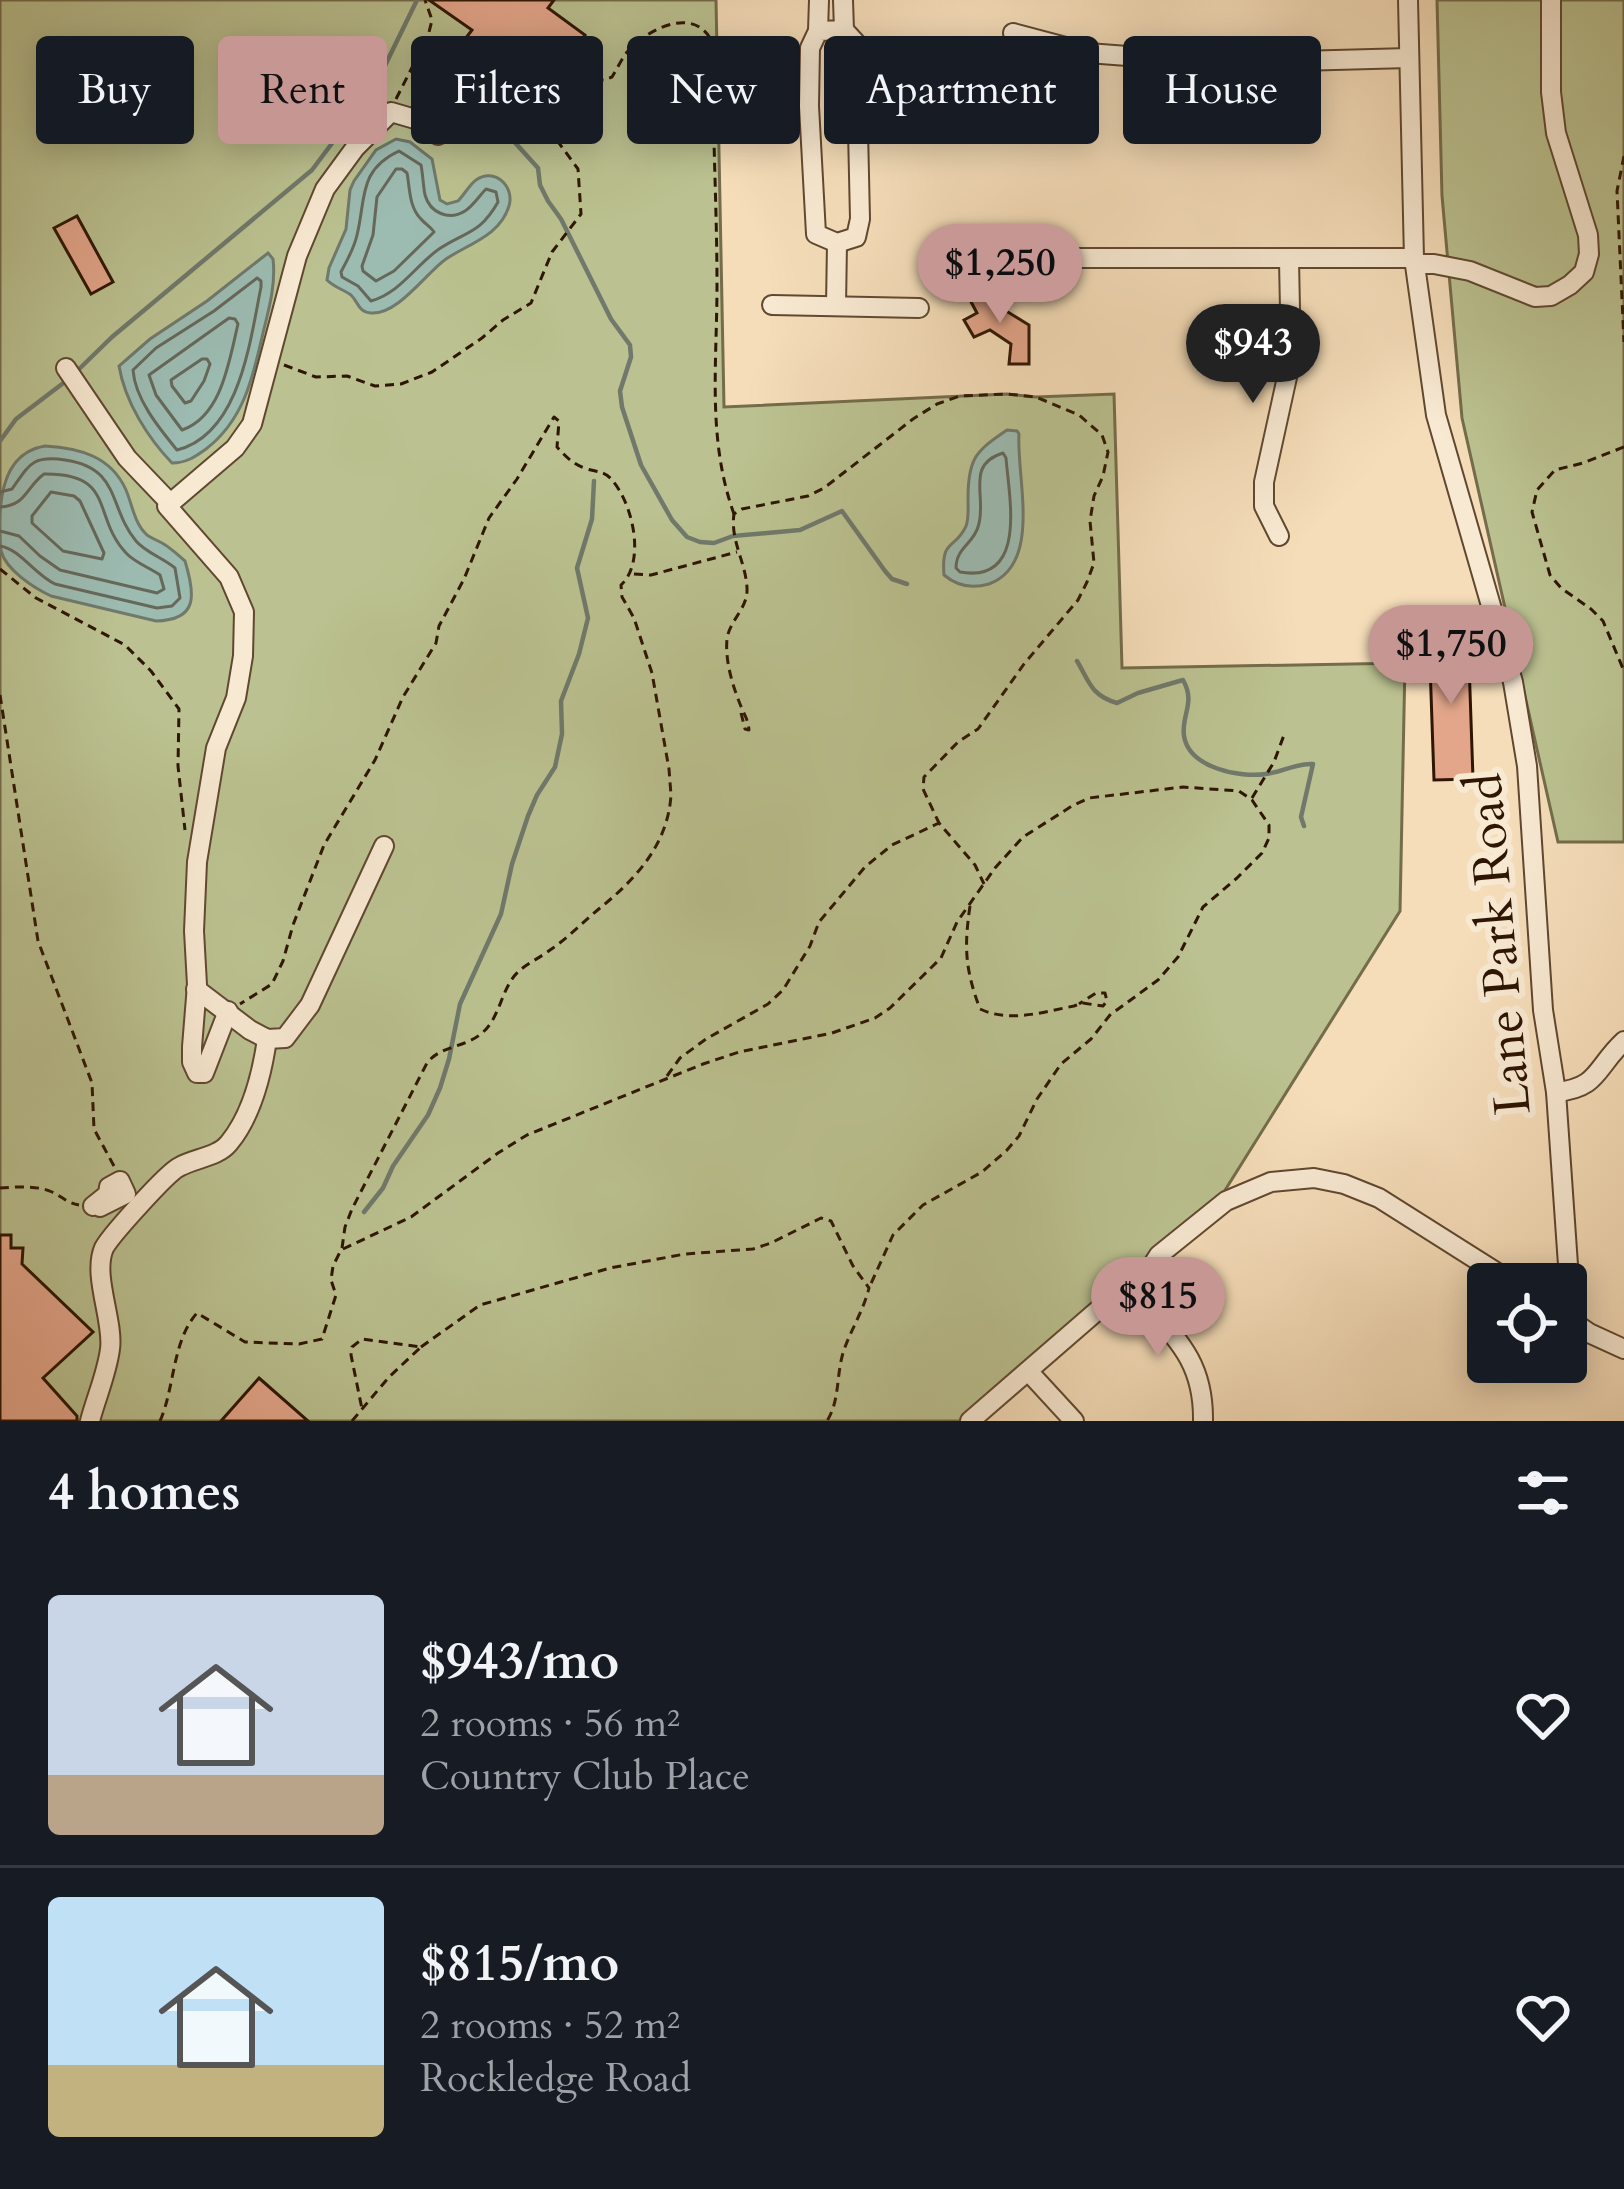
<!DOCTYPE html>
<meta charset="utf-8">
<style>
:root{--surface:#171b24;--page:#20242c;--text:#f1f3f6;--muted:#9ea1a6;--line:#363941;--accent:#c59692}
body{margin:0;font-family:Cardo,serif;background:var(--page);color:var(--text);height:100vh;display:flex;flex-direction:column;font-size:45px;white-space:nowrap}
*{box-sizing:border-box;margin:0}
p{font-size:39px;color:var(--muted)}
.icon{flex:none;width:66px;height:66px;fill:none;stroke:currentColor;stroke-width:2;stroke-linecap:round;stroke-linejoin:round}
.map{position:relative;height:1421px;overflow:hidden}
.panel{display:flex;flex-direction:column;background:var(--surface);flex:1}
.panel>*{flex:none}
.hud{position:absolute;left:36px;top:36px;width:1554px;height:108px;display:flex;gap:24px}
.tools{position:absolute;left:1467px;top:1263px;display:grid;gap:24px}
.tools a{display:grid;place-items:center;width:120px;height:120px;border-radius:12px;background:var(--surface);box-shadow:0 6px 30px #0003;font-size:60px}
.price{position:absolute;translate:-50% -102px;padding:0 27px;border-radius:42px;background:var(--accent);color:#111;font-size:39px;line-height:78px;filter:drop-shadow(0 3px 6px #0008)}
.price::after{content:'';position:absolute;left:50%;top:72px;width:36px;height:27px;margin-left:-18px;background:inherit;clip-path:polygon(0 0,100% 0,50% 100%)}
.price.on{background:#222;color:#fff}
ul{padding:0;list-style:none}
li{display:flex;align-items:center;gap:36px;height:300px;padding:0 48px}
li+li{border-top:3px solid var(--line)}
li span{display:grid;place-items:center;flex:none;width:336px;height:240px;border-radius:12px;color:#555}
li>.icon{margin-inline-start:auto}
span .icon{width:144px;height:144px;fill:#fffc;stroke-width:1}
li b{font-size:51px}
h2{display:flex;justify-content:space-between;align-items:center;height:144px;padding:0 48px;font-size:51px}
.pill{padding:0 42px;border-radius:12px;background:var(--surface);box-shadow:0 6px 30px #0003;font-size:42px;line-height:108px}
.pill.on{background:var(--accent);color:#111}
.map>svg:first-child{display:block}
.green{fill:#bbc190;stroke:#746c4a;stroke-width:3}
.water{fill:#9cbbb1;stroke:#70796b;stroke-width:3}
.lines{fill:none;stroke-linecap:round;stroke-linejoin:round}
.shore{stroke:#65685a;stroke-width:3}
.stream{stroke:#70796b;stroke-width:4.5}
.building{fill:#e3a68a;stroke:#2e1603;stroke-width:3}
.minor-casing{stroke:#604830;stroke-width:22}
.path{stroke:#2e1603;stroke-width:3;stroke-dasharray:9 6;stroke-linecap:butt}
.minor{stroke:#f8e9d2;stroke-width:18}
.labels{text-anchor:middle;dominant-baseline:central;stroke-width:12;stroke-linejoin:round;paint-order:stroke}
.street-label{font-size:51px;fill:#2e1603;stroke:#f8e9d2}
</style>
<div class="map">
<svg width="1624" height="1421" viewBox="0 0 1624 1421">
<rect width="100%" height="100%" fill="#f5ddb9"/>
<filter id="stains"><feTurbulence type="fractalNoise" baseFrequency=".00167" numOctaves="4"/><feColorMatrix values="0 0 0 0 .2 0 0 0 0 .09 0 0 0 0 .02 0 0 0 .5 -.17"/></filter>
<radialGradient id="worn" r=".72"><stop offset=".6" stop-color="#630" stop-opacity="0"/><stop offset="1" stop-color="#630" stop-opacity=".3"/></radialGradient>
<g class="green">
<polygon points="0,0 716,0 724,407 1007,394 1036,397 1114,394 1122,668 1405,663 1400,911 1222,1195 1131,1287 1101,1299 961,1421 0,1421"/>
<polygon points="1437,0 1624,0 1624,842 1558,842 1462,418 1442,196"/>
</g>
<g class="water">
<path d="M396,139l14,3 22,17 8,41 7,4 11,-3c6,-6 12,-17 18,-21 18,-13 39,6 33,26 -9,30 -41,38 -63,53 -20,14 -48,56 -75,54 -13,-1 -12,-10 -20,-18 -8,-6 -16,-7 -24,-15l2,-12 17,-39 4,-39 4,-9 22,-31z"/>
<path d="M268,253l5,6c3,25 -4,50 -10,74 -10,44 -19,87 -57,116 -11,8 -20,14 -34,14 -24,-25 -47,-61 -53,-97l31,-27 57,-38z"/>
<path d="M1007,430l10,1 2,3c-3,43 24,130 -30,150 -17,5 -32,2 -45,-9 -3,-37 11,-25 22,-49 3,-7 2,-20 2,-28 0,-40 8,-47 39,-68z"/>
<path d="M45,446c34,2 66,10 81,44 6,14 8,32 20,44 4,4 11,6 16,9 9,5 16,12 23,18 10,33 14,59 -29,60l-105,-25c-17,-8 -45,-26 -50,-45 -1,-8 -1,-21 -1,-29 0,-33 8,-70 45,-76z"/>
</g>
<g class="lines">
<g class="shore">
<path d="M399,151l22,14c2,10 2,20 4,30 5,18 24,26 40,16 8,-5 15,-16 21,-22l10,3 2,10c-18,32 -32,29 -59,47 -23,16 -39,44 -68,52l-13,-15 -16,-9 -1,-5c6,-12 13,-23 16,-37 9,-36 1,-65 42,-84z"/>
<path d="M396,169h6l5,4c3,16 2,34 14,46 4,5 10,8 13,13l-40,39 -18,10 -13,-10 -1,-5 11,-31 4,-38z"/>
<path d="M257,278l4,3v6c-11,54 -21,147 -84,163 -18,-22 -42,-51 -44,-80l23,-22 58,-37z"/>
<path d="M229,318l6,1 3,5c-9,37 -16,92 -56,106l-26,-35 -7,-20z"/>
<polygon points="202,359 207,359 210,364 204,381 191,401 185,403 172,386 171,380"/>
<path d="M1003,453l3,5c3,39 22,126 -46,114l-4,-4c0,-20 17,-24 22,-41 10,-29 -14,-62 25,-74z"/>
<path d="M0,492l12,-3c17,-24 20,-34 53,-29 56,8 43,47 71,81 9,11 27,17 39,27l5,30 -8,8 -15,2 -102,-24c-20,-9 -35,-35 -55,-38"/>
<polygon points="51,492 74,496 80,501 104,553 102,559 63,551 32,523 32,516"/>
<path d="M0,507c26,-1 26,-20 44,-33 73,-1 47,43 83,80 9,9 23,14 33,21l4,14 -7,4 -97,-23 -20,-14 -21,-20 -19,-5"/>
</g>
<g class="stream">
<polyline points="499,125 538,168 540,185 548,201 561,219 611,319 630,345 631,357 620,391 622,407 641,465 672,520 687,537 700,542 714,543 733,536 800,530 842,511 885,571 892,579 907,584"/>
<polyline points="75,373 112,337 312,170 375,86 417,0"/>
<polyline points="0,441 16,419 66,381"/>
<path d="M1077,661c13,22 14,34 40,42l21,-10 45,-13c13,23 -2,35 1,56 5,32 56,42 82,38 16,-2 31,-11 47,-10l-12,53 3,9"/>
<polyline points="364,1212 383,1188 393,1166 428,1115 440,1088 449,1059 460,1004 501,914 512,864 528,816 537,795 555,767 562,734 561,701 579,654 588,618 577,568 592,519 594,481"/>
</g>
</g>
<g class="building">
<polygon points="429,0 554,0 548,8 585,35 521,125 498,106 502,102 448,61 472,30"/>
<polygon points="77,216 113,282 91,294 54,228"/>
<polygon points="986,284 998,306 1029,325 1029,364 1009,364 1011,344 990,330 974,337 964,320 977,313 970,300"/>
<polygon points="1468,633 1473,779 1434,780 1429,635"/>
<polygon points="0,1235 11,1235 11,1248 23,1248 22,1264 93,1332 43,1378 77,1416 77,1421 0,1421"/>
<polygon points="259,1378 308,1421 221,1421"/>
</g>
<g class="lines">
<defs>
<g id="minor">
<polyline points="843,0 844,30 856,43 860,219 856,237 837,243 816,234 809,106 810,48 818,31 844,30"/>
<polyline points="1408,0 1414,258 1436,415 1513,682 1527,766 1543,1010 1556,1092 1568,1265 1567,1317"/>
<polyline points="818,31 819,0"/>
<polyline points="1013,33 1088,53 1219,63 1409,58"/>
<polyline points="1051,258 1414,258"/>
<polyline points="1415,264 1434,264 1470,271 1535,297 1551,296 1570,285 1584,272 1589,254 1588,235 1556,133 1551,92 1551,0"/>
<polyline points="772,305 919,308"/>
<polyline points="836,306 837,243"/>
<polyline points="66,368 127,458 170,503"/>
<polyline points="1279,536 1264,506 1264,482 1291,359 1289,260"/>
<polyline points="196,989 250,1030 267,1039 285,1038 310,1005 384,846"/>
<polyline points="228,1011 204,1073 197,1073 192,1062 192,1047 197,985 194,931 197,862 216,748 236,698 243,656 244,612 229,577 167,506 235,448 252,424 297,256 325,189 355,148 391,112 415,119 438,135 462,123 473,103"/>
<path d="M1556,1092c43,-4 39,-24 68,-51"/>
<polyline points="93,1206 108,1194 109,1187 120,1181 126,1194 100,1207"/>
<path d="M1135,1292c38,44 69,66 68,129"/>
<polyline points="1566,1317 1589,1333 1624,1349"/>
<polyline points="1028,1371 1074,1421"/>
<path d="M90,1421c6,-23 17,-48 20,-72 4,-28 -18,-74 -6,-101 7,-13 63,-75 75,-81 16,-9 39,-10 50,-24 23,-28 33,-69 38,-104"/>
<polyline points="970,1421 1105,1304 1135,1292 1159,1255 1226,1201 1271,1182 1314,1178 1344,1184 1379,1198 1515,1284"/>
</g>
</defs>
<use href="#minor" class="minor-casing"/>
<g class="path">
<polyline points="396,99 428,36 432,20 425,0"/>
<polyline points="1624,156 1617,191 1624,342"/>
<path d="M284,365l32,12 31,-1 28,10 26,-2 31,-12 50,-34 21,-18 28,-17 21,-51 29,-38 -3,-45 -22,-30 9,-37 16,-23 23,1 8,-3c5,-8 10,-19 16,-26 22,-24 69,-46 85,-7 -1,81 4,161 4,241 0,79 -10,154 17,229"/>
<polyline points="1624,447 1583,463 1555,470 1537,490 1532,512 1550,575 1561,588 1591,609 1603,621 1624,671"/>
<polyline points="0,569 36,598 125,645 151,671 179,709 178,766 185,830"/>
<polyline points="634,574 651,575 737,552"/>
<polyline points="0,695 38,941 92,1083 94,1129 115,1168"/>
<path d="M741,713l4,16 4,1c-1,-11 -5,-16 -9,-26 -8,-20 -15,-44 -13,-65 3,-20 21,-30 20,-51 -1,-25 -17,-48 -13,-74l8,-5 66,-13 16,-8 89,-69 24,-15 23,-8 47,-2 29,3 43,18 23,20 6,17 -5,24 -9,20 -4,25 4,42 -7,19 -9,18 -54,64 -46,65 -20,13 -34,35 -1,12 16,34"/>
<polyline points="1252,798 1274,762 1284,735"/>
<path d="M970,906c-6,41 -5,63 10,103 29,14 63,3 94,-3l8,-3 21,3 4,-5 -2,-8h-9l-17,11"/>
<polyline points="667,1076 680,1058 706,1039 768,1004 783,990 810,946 819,922 865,867 892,845 939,823 975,865 984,884"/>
<path d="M0,1188c16,-1 37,-3 52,4 11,5 15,11 27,13"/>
<polyline points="343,1249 411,1217 498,1153 527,1135 703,1064 739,1052 832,1033 875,1018 890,1008 941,958 957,922 995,868 1023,837 1072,806 1089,798 1183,787 1239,791 1252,800 1269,825 1269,838 1262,853 1237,878 1203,907 1178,957 1158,980 1110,1015 1091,1039 1061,1064 1037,1099 1019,1136 1007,1150 982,1172 923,1205 893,1235 869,1288"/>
<path d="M421,1347l59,-42 130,-37 75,-14 68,-5 18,-6 50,-25 10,3 22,45 16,22c-6,24 -19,43 -26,65 -7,24 -3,47 -16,68"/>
<path d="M160,1421c15,-34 12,-80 37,-108l48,29 54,2 23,-5 14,-44 -5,-15 2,-14 9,-18 3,-21 7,-18 75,-146c14,-18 38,-15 55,-30 19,-16 19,-46 37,-62 9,-8 22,-14 31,-21 18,-12 33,-28 50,-42 36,-29 68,-64 71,-113l-2,-26 -17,-96 -18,-55 -12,-21 -1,-12c25,-23 12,-81 -9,-105 -7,-9 -15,-8 -25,-11 -13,-4 -21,-12 -30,-22l2,-26 -5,-4 -37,62 -28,39 -25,61 -25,47 -3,17 -33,54 -28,63 -51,85 -31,80 -10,36 -11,23 -32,20"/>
<polyline points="352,1421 389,1377 421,1347 362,1339 352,1347 351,1355 362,1409"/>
</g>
<use href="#minor" class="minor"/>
</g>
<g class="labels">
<g class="street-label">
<text transform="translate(1499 944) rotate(-95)">Lane Park Road</text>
</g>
</g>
<rect width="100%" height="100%" filter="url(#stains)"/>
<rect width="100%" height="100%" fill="url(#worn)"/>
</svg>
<div class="tools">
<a><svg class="icon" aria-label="locate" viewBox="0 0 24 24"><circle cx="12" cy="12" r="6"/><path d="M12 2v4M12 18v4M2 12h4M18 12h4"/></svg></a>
</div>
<b class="price" style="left:1000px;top:326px">$1,250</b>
<b class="price on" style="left:1253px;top:406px">$943</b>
<b class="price" style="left:1451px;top:707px">$1,750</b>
<b class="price" style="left:1158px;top:1359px">$815</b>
<div class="hud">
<a class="pill">Buy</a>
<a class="pill on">Rent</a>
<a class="pill">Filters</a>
<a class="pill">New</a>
<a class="pill">Apartment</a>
<a class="pill">House</a>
</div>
</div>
<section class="panel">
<h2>4 homes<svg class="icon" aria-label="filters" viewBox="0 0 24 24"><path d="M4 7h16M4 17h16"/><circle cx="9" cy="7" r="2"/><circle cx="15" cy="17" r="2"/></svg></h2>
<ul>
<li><span style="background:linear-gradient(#c9d6e8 75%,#b9a48a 0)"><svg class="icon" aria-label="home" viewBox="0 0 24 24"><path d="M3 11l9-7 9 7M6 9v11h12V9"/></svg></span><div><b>$943/mo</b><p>2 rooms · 56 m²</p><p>Country Club Place</p></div><svg class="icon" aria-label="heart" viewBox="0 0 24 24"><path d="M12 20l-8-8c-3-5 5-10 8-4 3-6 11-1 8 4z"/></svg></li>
<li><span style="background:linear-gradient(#bfe0f5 70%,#c2b280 0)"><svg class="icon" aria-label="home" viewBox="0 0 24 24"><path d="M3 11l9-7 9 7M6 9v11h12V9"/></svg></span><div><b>$815/mo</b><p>2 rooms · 52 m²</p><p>Rockledge Road</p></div><svg class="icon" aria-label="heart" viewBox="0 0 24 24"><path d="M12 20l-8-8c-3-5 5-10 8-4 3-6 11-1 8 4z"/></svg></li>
</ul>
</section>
